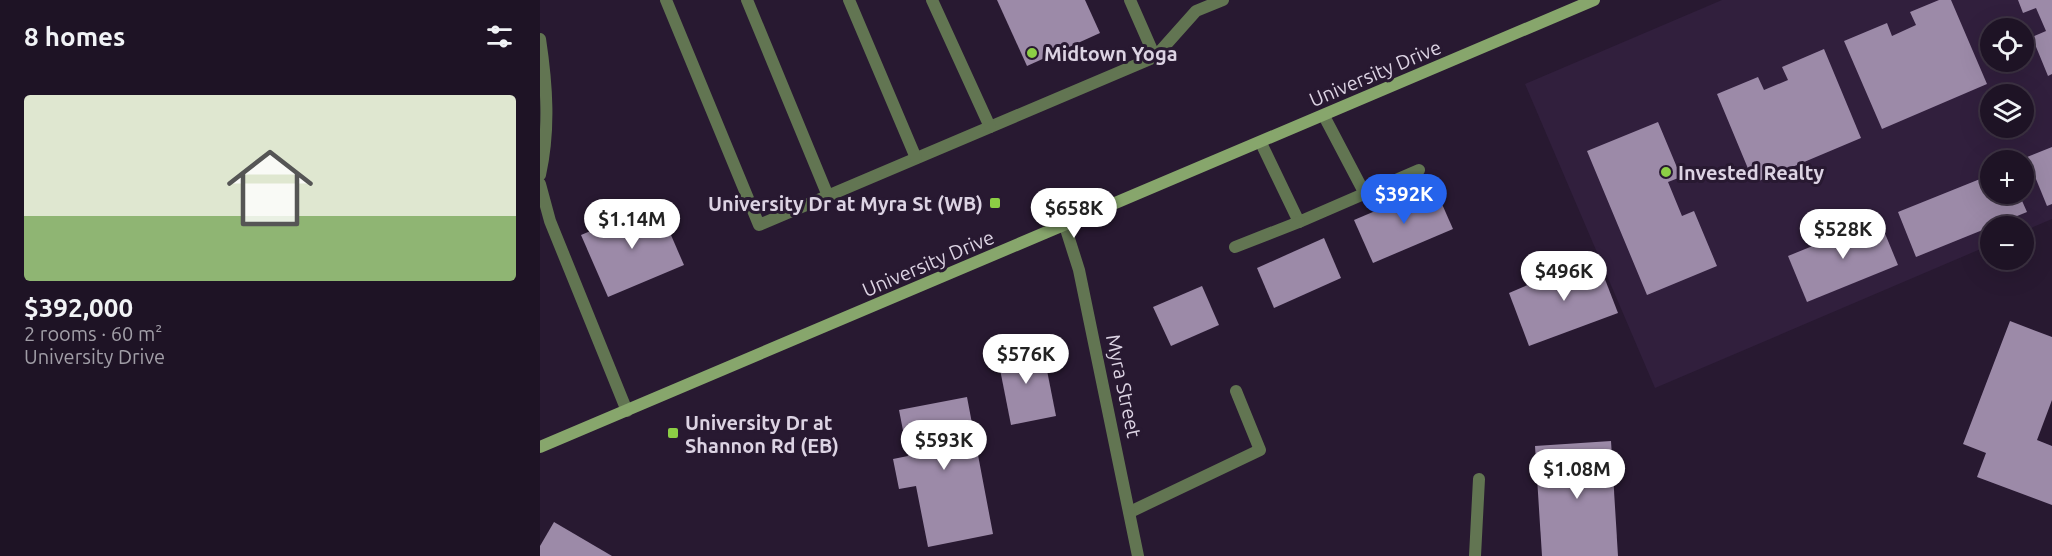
<!DOCTYPE html>
<meta charset="utf-8">
<style>
:root{--surface:#1e1325;--page:#2b2032;--text:#f1f3f6;--muted:#a19ea7;--line:#3c3242;--accent:#2563eb}
body{margin:0;font-family:Ubuntu,sans-serif;background:var(--page);color:var(--text);height:100vh;display:flex;flex-direction:column;font-size:22px;white-space:nowrap}
*{box-sizing:border-box;margin:0}
p{font-size:20px;color:var(--muted)}
.icon{flex:none;width:33px;height:33px;fill:none;stroke:currentColor;stroke-width:2;stroke-linecap:round;stroke-linejoin:round}
.map{position:relative;flex:1;overflow:hidden}
.sheet{display:flex;flex-direction:column;background:var(--surface);width:540px}
.sheet>*{flex:none}
.tools{position:absolute;left:1440px;top:18px;display:grid;gap:12px}
.tools a{display:grid;place-items:center;width:54px;height:54px;border-radius:50%;background:var(--surface);box-shadow:0 6px 24px #0002,0 0 0 2px var(--line);font-size:30px}
.price{position:absolute;translate:-50% -51px;padding:0 14px;border-radius:21px;background:#fff;color:#222;font-size:20px;line-height:39px;filter:drop-shadow(0 2px 3px #0008)}
.price::after{content:'';position:absolute;left:50%;top:36px;width:18px;height:14px;margin-left:-9px;background:inherit;clip-path:polygon(0 0,100% 0,50% 100%)}
.price.active{background:var(--accent);color:#fff}
ul{padding:0;list-style:none}
li{display:grid;align-content:center;gap:12px;height:318px;padding:0 24px}
li+li{border-top:2px solid var(--line)}
li span{display:grid;place-items:center;height:186px;border-radius:6px;color:#555}
li>.icon{margin-inline-start:auto}
span .icon{width:108px;height:108px;fill:#fffc;stroke-width:1}
li b{font-size:26px}
h2{display:flex;justify-content:space-between;align-items:center;height:72px;padding:0 24px;font-size:26px}
main{display:flex;flex:1;min-height:0}
.map>svg:first-child{display:block}
.built{fill:#311f3d;fill-rule:evenodd}
.building{fill:#9c8aa8}
.lines{fill:none;stroke-linecap:round;stroke-linejoin:round}
.lane{stroke:#627552;stroke-width:12}
.street{stroke:#627552;stroke-width:12}
.secondary{stroke:#87a66c;stroke-width:12}
.poi-dot{fill:#8cce45;stroke:#281931;stroke-width:2}
.labels{text-anchor:middle;dominant-baseline:central;stroke-width:6;stroke-linejoin:round;paint-order:stroke}
.poi-label{font-size:20px;font-weight:bold;fill:#dcd3e3;stroke:#281931;text-anchor:start}
.street-label{font-size:20px;fill:#dcd3e3;stroke:#281931}
</style>
<main>
<section class="sheet">
<h2>8 homes<svg class="icon" aria-label="filters" viewBox="0 0 24 24"><path d="M4 7h16M4 17h16"/><circle cx="9" cy="7" r="2"/><circle cx="15" cy="17" r="2"/></svg></h2>
<ul>
<li><span style="background:linear-gradient(#dfe7d0 65%,#8fb573 0)"><svg class="icon" aria-label="home" viewBox="0 0 24 24"><path d="M3 11l9-7 9 7M6 9v11h12V9"/></svg></span><div><b>$392,000</b><p>2 rooms · 60 m²</p><p>University Drive</p></div></li>
</ul>
</section>
<div class="map">
<svg width="1512" height="556" viewBox="0 0 1512 556">
<rect width="100%" height="100%" fill="#281931"/>
<path class="built" d="M1182,0h330v219l-28,12v-5h-34v19l-335,143 -130,-304zM1450,28h34v34h-34zM1450,94h34v34h-34zM1450,160h34v34h-34z"/>
<g class="building">
<polygon points="457,0 545,0 560,33 487,66"/>
<polygon points="1399,0 1411,0 1447,84 1342,129 1304,41 1347,23 1352,36 1376,25 1370,12"/>
<polygon points="1478,0 1512,0 1512,74 1508,76 1492,37 1506,31 1496,8 1483,13"/>
<polygon points="1284,49 1321,138 1214,183 1177,94 1218,77 1224,90 1248,80 1242,67"/>
<polygon points="1118,122 1141,177 1128,182 1142,216 1154,211 1177,266 1107,295 1047,151"/>
<polygon points="1512,147 1512,204 1507,206 1487,157"/>
<polygon points="1450,175 1450,194 1479,194 1487,212 1376,257 1358,212"/>
<polygon points="894,186 913,229 833,263 814,220"/>
<polygon points="117,203 144,265 68,297 41,235"/>
<polygon points="1339,219 1358,265 1267,302 1248,256"/>
<polygon points="784,238 801,278 734,308 717,268"/>
<polygon points="1056,256 1078,313 989,346 969,293"/>
<polygon points="662,286 679,325 631,346 613,307"/>
<polygon points="1470,321 1512,337 1512,400 1497,440 1512,446 1512,505 1437,477 1446,453 1423,444"/>
<polygon points="502,345 516,416 471,425 457,354"/>
<polygon points="427,397 453,534 388,547 376,486 359,489 353,459 368,456 359,410"/>
<polygon points="1071,441 1078,556 1002,556 995,446"/>
<polygon points="14,522 72,556 0,556 0,546"/>
</g>
<g class="lines">
<g class="lane">
<polyline points="126,0 219,225 615,57 590,0"/>
<polyline points="207,0 288,196"/>
<polyline points="309,0 376,158"/>
<polyline points="392,0 450,127"/>
<path d="M0,39c7,46 10,91 0,136"/>
<polyline points="615,57 656,11 683,0"/>
<polyline points="784,116 825,194"/>
<polyline points="721,143 759,222 879,170"/>
<polyline points="0,184 10,221 87,411"/>
<polyline points="695,247 759,222"/>
<polyline points="590,512 720,450 696,391"/>
<polyline points="935,556 939,479"/>
</g>
<polyline class="street" points="525,226 539,270 598,556"/>
<polyline class="secondary" points="0,447 1054,0"/>
</g>
<g class="poi-dot">
<circle cx="492" cy="53" r="6"/>
<circle cx="1126" cy="172" r="6"/>
<rect x="449" y="197" width="12" height="12" rx="3"/>
<rect x="127" y="427" width="12" height="12" rx="3"/>
</g>
<g class="labels">
<g class="poi-label">
<text x="504" y="53">Midtown Yoga</text>
<text x="1138" y="172">Invested Realty</text>
<text x="443" y="203" text-anchor="end">University Dr at Myra St (WB)</text>
<text x="145" y="422">University Dr at<tspan x="145" dy="23">Shannon Rd (EB)</tspan></text>
</g>
<g class="street-label">
<text transform="translate(835 73) rotate(-23)">University Drive</text>
<text transform="translate(388 263) rotate(-23)">University Drive</text>
<text transform="translate(584 386) rotate(78)">Myra Street</text>
</g>
</g>
</svg>
<div class="tools">
<a><svg class="icon" aria-label="locate" viewBox="0 0 24 24"><circle cx="12" cy="12" r="6"/><path d="M12 2v4M12 18v4M2 12h4M18 12h4"/></svg></a>
<a><svg class="icon" aria-label="layers" viewBox="0 0 24 24"><path d="M12 4l9 5-9 5-9-5zM3 14l9 5 9-5"/></svg></a>
<a>+</a>
<a>−</a>
</div>
<b class="price active" style="left:864px;top:225px">$392K</b>
<b class="price" style="left:534px;top:239px">$658K</b>
<b class="price" style="left:92px;top:250px">$1.14M</b>
<b class="price" style="left:1303px;top:260px">$528K</b>
<b class="price" style="left:1024px;top:302px">$496K</b>
<b class="price" style="left:486px;top:385px">$576K</b>
<b class="price" style="left:404px;top:471px">$593K</b>
<b class="price" style="left:1037px;top:500px">$1.08M</b>
</div>
</main>
